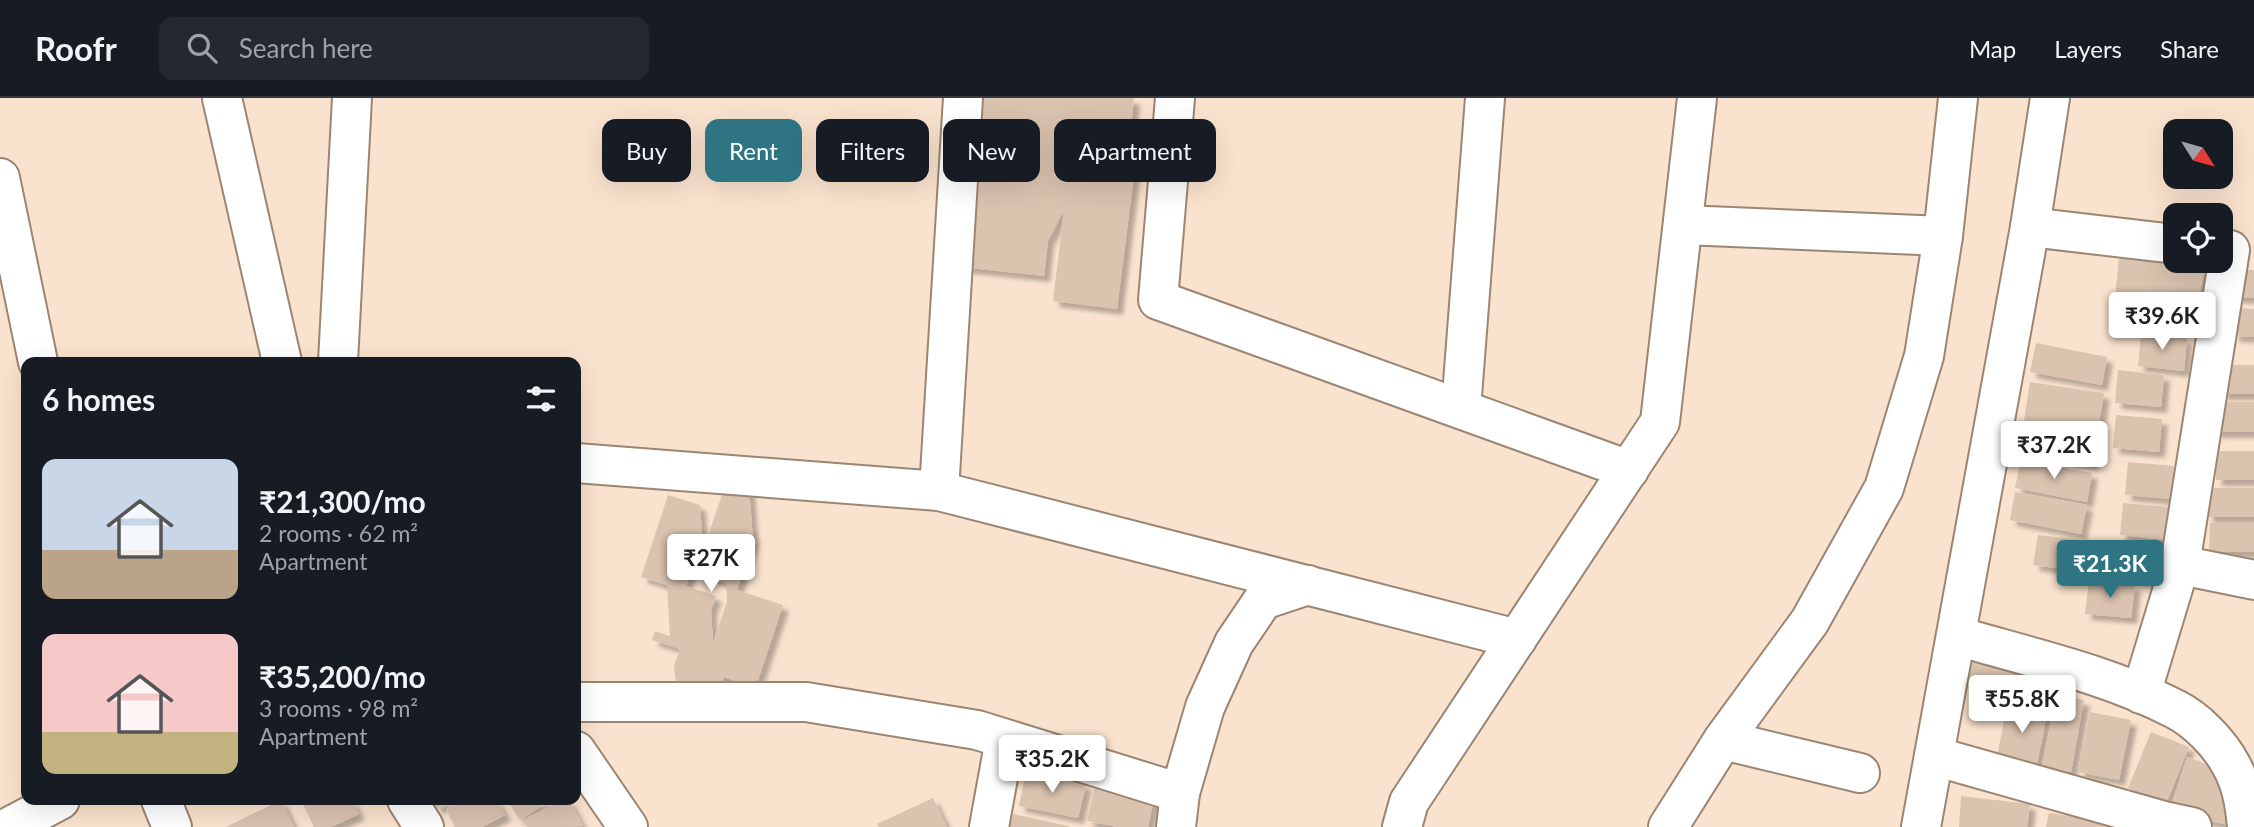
<!DOCTYPE html>
<meta charset="utf-8">
<style>
:root{--surface:#171b24;--page:#242831;--text:#f1f3f6;--muted:#9ea1a6;--line:#363941;--accent:#2f7483}
body{margin:0;font-family:Lato,sans-serif;background:var(--page);color:var(--text);height:100vh;display:flex;flex-direction:column;font-size:26px;white-space:nowrap}
*{box-sizing:border-box;margin:0}
p{font-size:23px;color:var(--muted)}
.icon{flex:none;width:38px;height:38px;fill:none;stroke:currentColor;stroke-width:2;stroke-linecap:round;stroke-linejoin:round}
.map{position:relative;flex:1;overflow:hidden}
.drawer{position:absolute;left:21px;top:259px;width:560px;height:448px;display:flex;flex-direction:column;background:var(--surface);border-radius:14px;box-shadow:0 7px 28px #0002}
.drawer>*{flex:none}
.banner{position:absolute;left:602px;top:21px;width:665px;height:63px;display:flex;gap:14px}
.needle{width:46px;rotate:127deg}
.controls{position:absolute;left:2163px;top:21px;display:grid;gap:14px}
.controls a{display:grid;place-items:center;width:70px;height:70px;border-radius:14px;background:var(--surface);box-shadow:0 7px 28px #0002;font-size:35px}
.price{position:absolute;translate:-50% -60px;padding:0 16px;border-radius:7px;background:#fff;color:#222;font-size:23px;line-height:46px;filter:drop-shadow(0 2px 4px #0008)}
.price::after{content:'';position:absolute;left:50%;top:42px;width:21px;height:16px;margin-left:-10px;background:inherit;clip-path:polygon(0 0,100% 0,50% 100%)}
.price.on{background:var(--accent);color:#fff}
ul{padding:0;list-style:none}
li{display:flex;align-items:center;gap:21px;height:175px;padding:0 21px}
li span{display:grid;place-items:center;flex:none;width:196px;height:140px;border-radius:14px;color:#555}
li>.icon{margin-inline-start:auto}
span .icon{width:84px;height:84px;fill:#fffc;stroke-width:1}
li b{font-size:30px}
h2{display:flex;justify-content:space-between;align-items:center;height:84px;padding:0 21px;font-size:30px}
.tag{padding:0 24px;border-radius:14px;background:var(--surface);box-shadow:0 7px 28px #0002;font-size:24px;line-height:63px}
.tag.on{background:var(--accent);color:#fff}
header{display:flex;align-items:center;gap:42px;box-sizing:border-box;height:98px;padding:0 35px;background:var(--surface);border-bottom:2px solid var(--line)}
header strong{font-size:33px}
nav{display:flex;gap:38px;margin-inline-start:auto;font-size:24px}
.search{width:490px;height:63px;background:var(--page);display:flex;align-items:center;gap:18px;box-sizing:border-box;padding:0 24px;border-radius:14px;color:var(--muted);font-size:26px}
.map>svg:first-child{display:block}
.building{fill:#dac3af;filter:url(#shadow)}
.lines{fill:none;stroke-linecap:round;stroke-linejoin:round}
.street-casing{stroke:#9b8673;stroke-width:42}
.secondary-casing{stroke:#9b8673;stroke-width:42}
.street{stroke:#fff;stroke-width:38}
.secondary{stroke:#fff;stroke-width:38}
</style>
<header>
<strong>Roofr</strong>
<div class="search"><svg class="icon" aria-label="search" viewBox="0 0 24 24"><circle cx="10" cy="10" r="6"/><path d="M15 15l6 6"/></svg>Search here</div>
<nav><a>Map</a><a>Layers</a><a>Share</a></nav>
</header>
<div class="map">
<svg width="2254" height="729" viewBox="0 0 2254 729">
<defs>
<filter id="shadow"><feDropShadow dx="6" dy="6" stdDeviation="2" flood-color="#0004"/></filter>
</defs>
<rect width="100%" height="100%" fill="#fae3ce"/>
<g class="building">
<polygon points="982,0 1134,0 1131,28 1094,23 1138,45 1117,211 1053,203 1064,112 1048,143 1044,178 961,169"/>
<polygon points="2119,158 2205,169 2199,198 2184,194 2177,230 2113,223"/>
<polygon points="2236,172 2254,172 2254,200 2234,199"/>
<polygon points="2236,210 2254,211 2254,239 2233,238"/>
<polygon points="2141,235 2187,240 2184,273 2138,268"/>
<polygon points="2036,245 2107,259 2102,287 2030,274"/>
<rect x="2221" y="267" width="33" height="29"/>
<polygon points="2118,272 2164,277 2161,309 2115,305"/>
<polygon points="2030,284 2104,295 2092,366 2019,354"/>
<polygon points="2215,304 2254,304 2254,334 2214,334"/>
<polygon points="2116,317 2162,321 2159,354 2113,350"/>
<rect x="2216" y="353" width="38" height="29"/>
<polygon points="2021,362 2092,375 2087,404 2015,390"/>
<polygon points="2128,364 2174,368 2170,401 2125,397"/>
<polygon points="749,388 753,443 737,492 783,507 758,582 740,584 724,579 717,598 676,585 674,568 680,551 652,542 655,533 670,538 667,487 641,479 668,397 700,407 702,438 686,488 716,498 711,512 713,545 727,504 726,485 710,480 707,441 724,391"/>
<rect x="2207" y="390" width="47" height="29"/>
<polygon points="2015,394 2087,407 2081,436 2010,422"/>
<polygon points="2123,405 2169,409 2166,442 2120,437"/>
<polygon points="2210,425 2254,425 2254,454 2209,454"/>
<polygon points="2038,437 2156,450 2153,483 2033,467"/>
<polygon points="2089,483 2135,487 2131,520 2085,516"/>
<polygon points="1969,561 2023,576 2017,601 1962,585"/>
<polygon points="2056,597 2084,602 2071,674 2042,669"/>
<polygon points="2008,603 2048,611 2036,671 1996,663"/>
<polygon points="2090,614 2131,622 2119,682 2078,674"/>
<polygon points="2151,634 2189,649 2166,706 2128,690"/>
<polygon points="2187,659 2220,671 2238,729 2169,714"/>
<polygon points="1026,673 1086,686 1078,720 1019,708"/>
<polygon points="1095,688 1154,701 1148,729 1118,729 1087,723"/>
<polygon points="1961,698 2030,706 2027,729 1959,729"/>
<polygon points="933,700 947,729 879,729 877,726"/>
<polygon points="281,702 294,729 226,729"/>
<polygon points="301,702 352,702 359,716 331,729 314,729"/>
<polygon points="433,702 453,702 437,710"/>
<polygon points="464,702 497,702 505,717 482,729 455,729 446,711"/>
<polygon points="507,702 551,702 520,722"/>
<polygon points="562,702 569,702 583,728 527,729 523,722"/>
<polygon points="2049,715 2104,723 2103,729 2046,729"/>
<polygon points="1013,716 1069,728 1069,729 1010,729"/>
</g>
<g class="lines">
<defs>
<g id="street">
<polyline points="222,0 282,264"/>
<polyline points="1175,0 1158,202 1629,372"/>
<polyline points="0,80 38,264"/>
<polyline points="1683,127 1943,138 1958,0"/>
<polyline points="2030,129 2175,146"/>
<polyline points="338,264 352,0"/>
<polyline points="1461,311 1485,0"/>
<polyline points="576,365 939,393 963,0"/>
<polyline points="939,393 1517,541"/>
<polyline points="2180,467 2254,482"/>
<path d="M1957,538c72,21 150,38 218,73 22,11 45,35 56,56 11,20 14,40 16,62"/>
<polyline points="2141,596 2180,467 2230,152"/>
<polyline points="576,604 806,604 977,632 1180,695"/>
<polyline points="1723,642 1860,675"/>
<polyline points="576,653 628,729"/>
<polyline points="1934,658 2164,723 2192,729"/>
<polyline points="161,702 172,729"/>
<polyline points="407,702 424,729"/>
<polyline points="9,729 60,702"/>
<polyline points="989,729 1005,641"/>
<polyline points="1176,729 1180,695 1205,609 1234,545 1263,502 1308,487"/>
<polyline points="1402,729 1409,704 1660,324 1697,0"/>
<polyline points="1668,729 1723,642 1810,523 1884,390 1924,258 1943,138"/>
</g>
<polyline id="secondary" points="1921,729 2030,129 2050,0"/>
</defs>
<use href="#street" class="street-casing"/>
<use href="#secondary" class="secondary-casing"/>
<use href="#street" class="street"/>
<use href="#secondary" class="secondary"/>
</g>
</svg>
<div class="controls">
<a><svg class="needle" viewBox="-14 -14 28 28"><path d="M0-13l5 13h-10z" fill="#e53935"/><path d="M0 13l5-13h-10z" fill="#9ea1a6"/></svg></a>
<a><svg class="icon" aria-label="locate" viewBox="0 0 24 24"><circle cx="12" cy="12" r="6"/><path d="M12 2v4M12 18v4M2 12h4M18 12h4"/></svg></a>
</div>
<b class="price" style="left:2162px;top:254px">₹39.6K</b>
<b class="price" style="left:2054px;top:383px">₹37.2K</b>
<b class="price" style="left:711px;top:496px">₹27K</b>
<b class="price on" style="left:2110px;top:502px">₹21.3K</b>
<b class="price" style="left:2022px;top:637px">₹55.8K</b>
<b class="price" style="left:1052px;top:697px">₹35.2K</b>
<div class="banner">
<a class="tag">Buy</a>
<a class="tag on">Rent</a>
<a class="tag">Filters</a>
<a class="tag">New</a>
<a class="tag">Apartment</a>
</div>
<section class="drawer">
<h2>6 homes<svg class="icon" aria-label="filters" viewBox="0 0 24 24"><path d="M4 7h16M4 17h16"/><circle cx="9" cy="7" r="2"/><circle cx="15" cy="17" r="2"/></svg></h2>
<ul>
<li><span style="background:linear-gradient(#c9d6e8 65%,#b9a48a 0)"><svg class="icon" aria-label="home" viewBox="0 0 24 24"><path d="M3 11l9-7 9 7M6 9v11h12V9"/></svg></span><div><b>₹21,300/mo</b><p>2 rooms · 62 m²</p><p>Apartment</p></div></li>
<li><span style="background:linear-gradient(#f6c9c9 70%,#c2b280 0)"><svg class="icon" aria-label="home" viewBox="0 0 24 24"><path d="M3 11l9-7 9 7M6 9v11h12V9"/></svg></span><div><b>₹35,200/mo</b><p>3 rooms · 98 m²</p><p>Apartment</p></div></li>
</ul>
</section>
</div>
